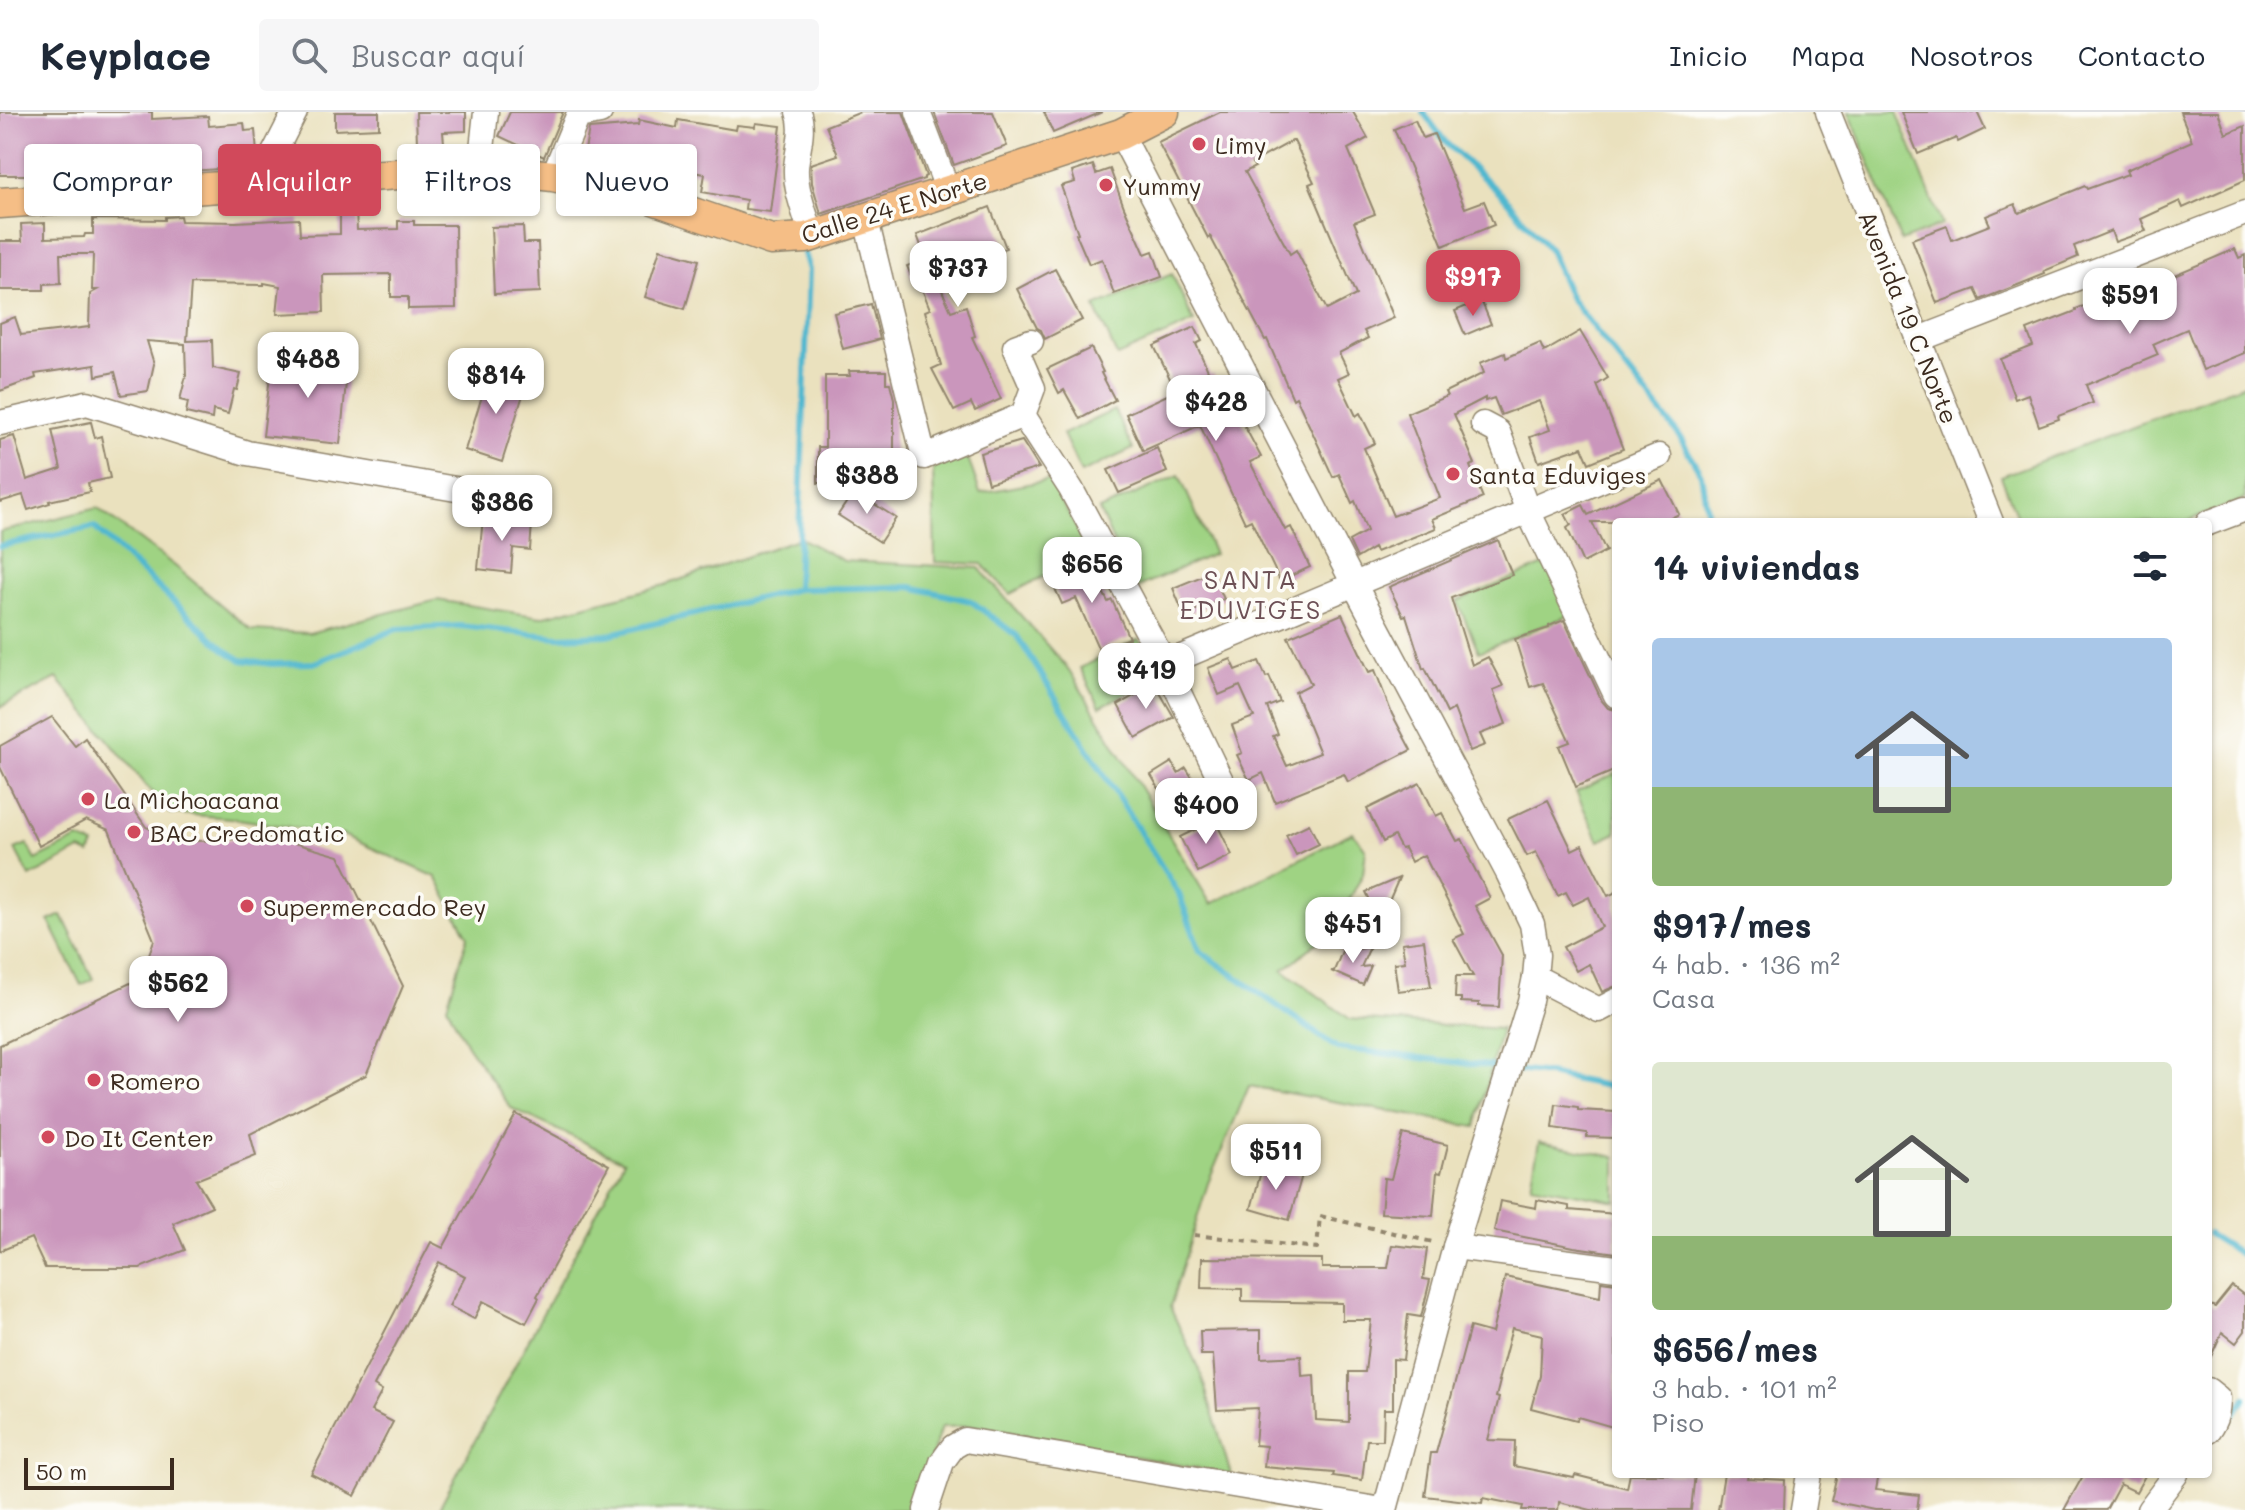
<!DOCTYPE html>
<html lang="es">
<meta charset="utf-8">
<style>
:root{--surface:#fff;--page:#f6f6f7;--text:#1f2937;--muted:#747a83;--line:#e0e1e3;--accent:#d1495b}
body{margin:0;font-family:Mali,sans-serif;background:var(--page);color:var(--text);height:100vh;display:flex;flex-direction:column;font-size:30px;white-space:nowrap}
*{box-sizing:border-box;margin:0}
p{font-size:26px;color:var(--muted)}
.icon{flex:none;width:44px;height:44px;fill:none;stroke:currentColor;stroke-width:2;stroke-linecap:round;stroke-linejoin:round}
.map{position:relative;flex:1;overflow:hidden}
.details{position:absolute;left:1612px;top:406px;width:600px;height:960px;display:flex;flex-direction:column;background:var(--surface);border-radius:8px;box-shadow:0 2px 6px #0004}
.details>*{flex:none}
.guide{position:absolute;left:24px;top:32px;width:760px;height:72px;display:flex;gap:16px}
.scale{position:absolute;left:24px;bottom:20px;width:150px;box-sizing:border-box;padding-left:8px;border:4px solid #3b2a1e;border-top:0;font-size:22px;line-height:28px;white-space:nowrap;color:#3b2a1e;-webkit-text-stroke:6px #fdfcf7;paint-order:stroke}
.price{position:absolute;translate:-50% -68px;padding:0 18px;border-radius:16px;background:#fff;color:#222;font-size:26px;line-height:52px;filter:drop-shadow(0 2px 4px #0008)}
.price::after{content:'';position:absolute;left:50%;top:48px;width:24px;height:18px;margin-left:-12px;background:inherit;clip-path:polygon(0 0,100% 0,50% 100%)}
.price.active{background:var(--accent);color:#fff}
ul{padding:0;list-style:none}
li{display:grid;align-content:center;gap:16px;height:424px;padding:0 40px}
li span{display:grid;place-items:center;height:248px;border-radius:8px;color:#555}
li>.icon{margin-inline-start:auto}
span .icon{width:144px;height:144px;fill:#fffc;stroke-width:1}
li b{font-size:34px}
h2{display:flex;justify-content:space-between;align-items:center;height:96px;padding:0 40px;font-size:34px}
.tag{padding:0 28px;border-radius:8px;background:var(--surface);box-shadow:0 2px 6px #0004;font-size:28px;line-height:72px}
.tag.active{background:var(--accent);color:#fff}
header{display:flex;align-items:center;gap:48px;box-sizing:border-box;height:112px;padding:0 40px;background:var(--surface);border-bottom:2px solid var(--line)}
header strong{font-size:38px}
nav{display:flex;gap:44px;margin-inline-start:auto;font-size:28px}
.search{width:560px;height:72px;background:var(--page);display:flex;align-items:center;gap:20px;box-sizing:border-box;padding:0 28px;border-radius:8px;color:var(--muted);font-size:30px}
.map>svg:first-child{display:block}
.green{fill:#9fd383;stroke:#6d7e50;stroke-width:2}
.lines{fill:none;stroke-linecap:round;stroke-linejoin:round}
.stream{stroke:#50b7cf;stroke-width:6}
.building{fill:#ca96bc;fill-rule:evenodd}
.minor-casing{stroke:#92866e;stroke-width:27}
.major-casing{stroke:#92866e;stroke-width:33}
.path{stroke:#92866e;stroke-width:4;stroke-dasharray:6 6;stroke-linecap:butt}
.minor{stroke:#fff;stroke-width:24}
.major{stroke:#f5be86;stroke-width:30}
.poi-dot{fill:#d1495b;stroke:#fdfcf7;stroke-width:3}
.labels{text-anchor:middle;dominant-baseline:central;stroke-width:7;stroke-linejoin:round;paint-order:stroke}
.poi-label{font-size:24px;fill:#3b2a1e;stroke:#fdfcf7;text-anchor:start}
.street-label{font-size:24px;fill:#3b2a1e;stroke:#fdfcf7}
.neighbourhood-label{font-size:26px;letter-spacing:2px;fill:#6d5055;stroke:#fdfcf7}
</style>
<header>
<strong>Keyplace</strong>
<div class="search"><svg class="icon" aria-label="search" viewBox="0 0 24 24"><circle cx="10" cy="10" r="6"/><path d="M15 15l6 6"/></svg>Buscar aquí</div>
<nav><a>Inicio</a><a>Mapa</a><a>Nosotros</a><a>Contacto</a></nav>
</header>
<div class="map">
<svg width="2245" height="1398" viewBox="0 0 2245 1398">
<rect width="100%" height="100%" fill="#fdfcf7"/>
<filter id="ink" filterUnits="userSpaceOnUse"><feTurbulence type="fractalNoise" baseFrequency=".0125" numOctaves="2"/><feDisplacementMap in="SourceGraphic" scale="16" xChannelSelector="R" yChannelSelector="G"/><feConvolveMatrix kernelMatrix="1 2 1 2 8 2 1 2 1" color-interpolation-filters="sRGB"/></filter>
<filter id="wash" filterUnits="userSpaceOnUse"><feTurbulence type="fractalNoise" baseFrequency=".006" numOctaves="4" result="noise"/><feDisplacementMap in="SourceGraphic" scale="32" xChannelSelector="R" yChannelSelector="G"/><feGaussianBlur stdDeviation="1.8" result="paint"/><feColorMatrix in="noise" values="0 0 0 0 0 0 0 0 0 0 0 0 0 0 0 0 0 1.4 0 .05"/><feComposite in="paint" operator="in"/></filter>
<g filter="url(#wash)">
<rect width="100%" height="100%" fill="#eae1be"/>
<g class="green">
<polygon points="1849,0 1897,0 1942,113 1901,129"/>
<polygon points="1172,162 1194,210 1117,244 1095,195"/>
<polygon points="2245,272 2245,387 2185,410 2019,410 2001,364"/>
<polygon points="1114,298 1133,337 1081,361 1063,322"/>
<polygon points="967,343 980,381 1049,368 1090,440 1010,482 982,452 935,450 933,355"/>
<polygon points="1179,363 1214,442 1134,477 1099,398"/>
<polygon points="97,396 175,454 251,518 309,521 437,488 541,505 665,473 800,426 844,449 979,456 1069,558 1211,792 1353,720 1366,738 1363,762 1334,817 1283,858 1350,907 1501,917 1476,1015 1249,974 1208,1071 1170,1195 1201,1262 1231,1363 979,1314 941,1315 914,1398 438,1398 624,1049 511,996 467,933 447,894 468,824 436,765 343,723 231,706 169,701 57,566 0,595 0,420"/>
<polygon points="1551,450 1573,502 1479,540 1457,489"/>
<polygon points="1139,527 1158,565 1100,595 1080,556"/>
<polygon points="1616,661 1616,721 1599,729 1576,680"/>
<polygon points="78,727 94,733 90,742 80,738 30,765 15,737 27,732 36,748"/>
<polygon points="62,803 93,867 81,873 49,809"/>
<polygon points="1539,1030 1616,1045 1616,1089 1531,1073"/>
</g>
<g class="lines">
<g class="stream">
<polyline points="1423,0 1447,32 1504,85 1550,138 1571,187 1678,322 1701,362 1709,410"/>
<polyline points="0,434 94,415 225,538 241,548 272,552 314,551 397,517 460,514 558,525 607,523 797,477 911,475 971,489 1017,524 1179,782 1200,839 1337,936 1505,956"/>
<polyline points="797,477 809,158 803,138"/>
<polyline points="1516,958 1548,962 1616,976"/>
<polyline points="2208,1122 2245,1145"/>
<polyline points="2227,1312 2245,1286"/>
</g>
</g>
<g id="blocks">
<g class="building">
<polygon points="0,0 152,0 152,7 208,4 209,14 244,11 245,19 255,18 257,41 254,46 247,47 248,55 176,60 176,58 167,58 167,53 96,55 96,66 74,66 74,60 31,60 31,63 0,63"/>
<polygon points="335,0 379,0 379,16 335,18"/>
<polygon points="416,0 466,0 466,19 443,20 444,31 417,32"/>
<polygon points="510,0 563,0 544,45 499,24"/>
<polygon points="861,0 903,0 926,64 924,65 924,67 821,102 812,71 811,52 838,43 826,14"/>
<polygon points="934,0 993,0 1007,34 954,53"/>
<polygon points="1044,0 1102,0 1053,21"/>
<path d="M1220,0h133l15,26 -20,11 27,65 -21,8 40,96 -30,13 4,7 -29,15 10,20 -11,5 18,38 4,-3 15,30 -11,5 29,68 47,-18 -33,-85 40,-17 -2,-4 39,-19 -4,-10 25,-10 1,5 34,-15 4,9 36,-21 28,47 -11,7 26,64 -34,14 -7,-16 -43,15 -9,-25 20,-7 -11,-29 -38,14 -7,-17 -9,3v-3l-31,16 21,50 -5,2 13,32 -51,21 4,9 -60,24 -2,-4 -17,10 -8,-17 18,-10 -12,-30 -3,2 -13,-29 -6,3 -37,-80 -3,2 -26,-60 -2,1 -55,-104 -2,2 -50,-96zM1292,29h2l20,41 -5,2 47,111 -29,15 -31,-60 -6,4 -45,-82 10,-5 -3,-4z"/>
<polygon points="1901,0 1977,0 1985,17 1958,30 1956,26 1918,42"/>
<polygon points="2180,0 2218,0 2226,22 2245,14 2245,68 2183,96 2180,89 2141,107 2146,119 2115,130 2111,119 2074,134 2078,145 2044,159 2045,162 1980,188 1975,177 1937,191 1912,127 1947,114 1952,128 1990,113 1986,104 2015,92 2019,101 2085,74 2087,77 2128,62 2126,58 2192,29"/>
<polygon points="639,8 677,16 678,8 736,18 737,13 755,15 756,11 781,14 770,100 745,97 746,88 702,80 705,62 658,54 657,58 626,54 584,43 589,17 638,13"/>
<polygon points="1415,8 1423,26 1434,22 1465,96 1484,89 1494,113 1443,134 1394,17"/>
<polygon points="1093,53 1096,62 1110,57 1124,95 1145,142 1153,139 1162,165 1114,182 1102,147 1089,152 1076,122 1078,121 1061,74 1075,70 1072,60"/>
<polygon points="990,95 1006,136 973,148 970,140 931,153 951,199 966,194 975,224 972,225 1001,287 975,299 971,291 954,299 932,257 941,253 925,199 930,197 918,167 913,169 907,154 926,147 917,123"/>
<polygon points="340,99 356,99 357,118 398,117 398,109 414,109 414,113 455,113 456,196 408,197 408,185 391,185 391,162 323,163 324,200 277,202 280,174 264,171 264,173 191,172 187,229 212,228 213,256 241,262 237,278 234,277 228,302 213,298 212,307 186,301 188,290 180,288 186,264 185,232 147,229 154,252 148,279 121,283 115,260 96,264 95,253 35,262 36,266 0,279 0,211 15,205 21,223 89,215 90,182 97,178 92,178 93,142 60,142 61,171 44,172 44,178 0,178 0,129 22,129 21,112 45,111 45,126 84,125 85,122 93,122 93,107 165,108 165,105 180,104 181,109 236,110 299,107 300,123 340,122"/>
<polygon points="523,114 524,131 538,131 540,180 494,182 491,115"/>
<polygon points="660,137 699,148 685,197 645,185"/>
<polygon points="2235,137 2239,146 2245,143 2245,241 2203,258 2187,217 2153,232 2158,243 2086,273 2093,291 2058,304 2059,307 2039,314 2028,282 2015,287 2000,247 2033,234 2027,218 2076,199 2076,197 2094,190 2095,194 2132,179 2139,195 2172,180 2167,166"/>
<polygon points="1055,157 1082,208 1045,227 1041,218 1037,216 1017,177"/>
<polygon points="1481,188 1491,212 1465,223 1455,199"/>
<polygon points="871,192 880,227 843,237 834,201"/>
<polygon points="1195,215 1202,229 1196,232 1210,263 1213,262 1232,302 1237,300 1261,345 1250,350 1285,418 1291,415 1310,455 1280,469 1251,408 1245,411 1200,313 1143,339 1126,302 1176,279 1154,234"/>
<polygon points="1091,236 1103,260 1101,261 1115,288 1080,307 1064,278 1059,281 1047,257"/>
<polygon points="318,237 349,240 340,332 263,324 271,255 316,259"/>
<polygon points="490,259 527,270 502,350 465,338"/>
<polygon points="849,259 886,259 886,271 890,271 894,287 894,344 847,344 847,371 818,371 818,335 825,335 825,264 850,264"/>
<polygon points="91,310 95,326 101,324 110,366 88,371 90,380 49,389 50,391 28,398 23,383 0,390 0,328 14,324 27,368 61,357 52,318"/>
<polygon points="1022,329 1039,356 988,371 980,341"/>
<polygon points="1157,336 1167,360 1119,381 1108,358"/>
<polygon points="1662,368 1679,402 1663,410 1592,410 1606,439 1583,451 1567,416 1571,413 1565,402 1583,393 1588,403"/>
<polygon points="854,379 896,406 880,430 838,403"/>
<polygon points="483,406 532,411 530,438 513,436 511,461 478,457"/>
<polygon points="1498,428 1512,463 1451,486 1472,553 1488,545 1503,574 1493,578 1506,612 1480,622 1485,633 1470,639 1454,597 1447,601 1425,556 1423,557 1406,503 1403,504 1389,475"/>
<polygon points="1088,450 1108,490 1112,488 1129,526 1099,538 1076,486 1062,492 1051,468"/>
<polygon points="1212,460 1224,487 1184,503 1173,476"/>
<polygon points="1342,502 1369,560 1375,558 1392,602 1411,638 1348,670 1344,662 1275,690 1263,661 1249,668 1237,643 1242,641 1232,613 1254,605 1240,574 1219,583 1208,556 1231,547 1236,558 1259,549 1266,565 1269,564 1280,590 1267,595 1278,622 1273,624 1287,654 1320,641 1295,580 1311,572 1288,525"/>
<polygon points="1564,508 1602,589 1608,596 1616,598 1616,658 1576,675 1559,634 1570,630 1543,571 1530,575 1515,527 1549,516 1549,514"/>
<polygon points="1155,572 1174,605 1136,626 1118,593"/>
<polygon points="52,605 75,634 85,626 146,715 181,730 273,725 339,744 403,874 366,963 250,1022 256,1044 196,1068 212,1094 173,1111 185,1138 140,1156 45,1156 31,1126 0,1139 0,933 141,866 154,828 109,718 86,708 39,734 0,655 0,634"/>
<polygon points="1172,650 1178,661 1186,656 1198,675 1178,687 1171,674 1161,680 1151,663"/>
<polygon points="1420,671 1436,704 1442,701 1457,729 1462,727 1471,745 1469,746 1490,786 1475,794 1502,843 1499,895 1479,894 1479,891 1461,890 1461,886 1455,886 1456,864 1473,864 1453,827 1464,822 1424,743 1411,750 1404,736 1401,737 1394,724 1383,730 1367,697"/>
<polygon points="1548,688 1572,738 1582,733 1608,784 1616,780 1616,874 1602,880 1589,852 1576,859 1563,835 1602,815 1589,785 1573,793 1566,780 1558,784 1536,740 1527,744 1508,707"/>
<polygon points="1215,708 1232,743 1198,760 1180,725"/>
<polygon points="1309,712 1319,732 1296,743 1286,723"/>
<polygon points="1399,766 1380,810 1354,822 1369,786 1366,780"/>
<polygon points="1424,828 1431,875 1398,879 1394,851 1405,850 1402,831"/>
<polygon points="1370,835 1361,855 1371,854 1363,873 1331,859 1334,859 1343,837 1347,839"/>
<polygon points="1556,992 1578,995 1578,998 1616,1000 1616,1026 1587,1025 1587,1021 1553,1016"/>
<polygon points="516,1002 609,1053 537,1184 539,1186 526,1211 483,1189 474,1207 449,1194 465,1164 439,1150 374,1274 382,1279 371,1299 393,1310 355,1384 311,1362 431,1130 443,1136"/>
<polygon points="1261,1020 1280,1023 1277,1042 1258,1038"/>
<polygon points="1403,1022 1448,1033 1441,1061 1437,1060 1433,1104 1381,1101 1384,1066 1391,1067"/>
<polygon points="1263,1052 1302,1063 1289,1108 1251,1097"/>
<polygon points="1537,1088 1569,1094 1569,1098 1616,1102 1616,1141 1574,1135 1494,1119 1500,1089 1536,1096"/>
<polygon points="1392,1133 1427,1137 1423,1167 1430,1168 1421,1205 1408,1203 1403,1248 1393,1247 1393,1297 1384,1297 1383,1328 1367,1328 1362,1368 1333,1364 1334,1361 1264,1355 1266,1334 1255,1333 1258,1296 1217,1298 1213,1243 1201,1243 1200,1219 1261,1218 1261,1246 1301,1244 1302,1264 1314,1263 1316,1308 1349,1310 1349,1260 1365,1260 1371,1208 1342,1208 1342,1191 1242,1189 1242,1177 1201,1176 1202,1146 1322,1147 1322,1156 1388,1156"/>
<polygon points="1505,1165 1600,1185 1601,1169 1616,1171 1616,1316 1578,1305 1577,1308 1531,1296 1540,1264 1542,1223 1512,1216 1498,1269 1500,1269 1496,1285 1499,1286 1488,1328 1515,1329 1514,1354 1574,1366 1575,1363 1627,1376 1630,1362 1695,1362 1691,1398 1591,1398 1559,1390 1558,1398 1522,1398 1523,1394 1483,1386 1482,1391 1425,1384 1431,1341 1436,1341 1470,1215 1492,1221"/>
<polygon points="2232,1174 2245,1184 2245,1219 2236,1231 2222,1220 2208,1251 2208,1192 2215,1195"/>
<polygon points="1724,1362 1748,1362 1747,1366 1785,1368 1784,1398 1718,1398"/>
<polygon points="1837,1362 1878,1362 1875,1378 1919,1383 1917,1398 1874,1398 1831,1389"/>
<polygon points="2084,1362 2146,1362 2136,1380 2120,1372 2106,1398 2064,1398"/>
</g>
</g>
</g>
<g filter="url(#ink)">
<use href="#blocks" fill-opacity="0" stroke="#92866e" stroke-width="2"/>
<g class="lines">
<defs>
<g id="minor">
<path d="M798,0c7,18 -1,38 -2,56 -1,23 10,47 16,69"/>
<polyline points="918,0 948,79"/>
<polyline points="1828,0 1991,410"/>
<polyline points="1121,22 1354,472 1508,761 1532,812 1537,843 1535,865 1530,889 1455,1135 1385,1398"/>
<polyline points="480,56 486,0"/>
<polyline points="553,64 578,4 600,0"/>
<polyline points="258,72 295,0"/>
<polyline points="866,108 924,345 1023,303 1071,377 1165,552 1238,704"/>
<polyline points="1917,228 2245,101"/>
<polyline points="1023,303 1033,276 1015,235 1031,229"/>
<polyline points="0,311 87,291 247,341 537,391"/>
<polyline points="1483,312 1498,320 1528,399 1616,583"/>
<polyline points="2208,411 2245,397"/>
<polyline points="1165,552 1659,344"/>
<polyline points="1535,865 1599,898 1616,889"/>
<polyline points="1455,1135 1616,1156"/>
<path d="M2208,1278l10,8c0,13 -2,22 -10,33"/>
<polyline points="926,1398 942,1350 953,1335 965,1328 1382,1398"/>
<polyline points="1803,1398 1809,1362"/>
<polyline points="2149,1398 2176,1362"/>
</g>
<polyline id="major" points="0,91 480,56 553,64 650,86 771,128 806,126 1121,22 1164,0"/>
</defs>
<use href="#minor" class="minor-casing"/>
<use href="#major" class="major-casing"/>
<polyline class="path" points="1194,1123 1317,1136 1320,1104 1437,1131"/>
<use href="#minor" class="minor"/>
<use href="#major" class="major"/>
</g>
</g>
<g class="poi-dot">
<circle cx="1199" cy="32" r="8"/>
<circle cx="1106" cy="73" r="8"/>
<circle cx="1453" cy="362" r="8"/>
<circle cx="88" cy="687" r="8"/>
<circle cx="134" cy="720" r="8"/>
<circle cx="247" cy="794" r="8"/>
<circle cx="94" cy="968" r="8"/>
<circle cx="48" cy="1025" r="8"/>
</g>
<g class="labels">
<g class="poi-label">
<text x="1215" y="32">Limy</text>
<text x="1122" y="73">Yummy</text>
<text x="1469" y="362">Santa Eduviges</text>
<text x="104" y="687">La Michoacana</text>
<text x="150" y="720">BAC Credomatic</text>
<text x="263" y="794">Supermercado Rey</text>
<text x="110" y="968">Romero</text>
<text x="64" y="1025">Do It Center</text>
</g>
<g class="street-label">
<text transform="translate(894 95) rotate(-17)">Calle 24 E Norte</text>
<text transform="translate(1909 205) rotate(68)">Avenida 19 C Norte</text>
</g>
<g class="neighbourhood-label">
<text x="1251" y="467">SANTA<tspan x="1251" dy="30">EDUVIGES</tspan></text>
</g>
</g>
</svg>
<div class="scale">50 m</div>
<b class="price" style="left:958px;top:197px">$737</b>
<b class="price active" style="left:1473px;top:206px">$917</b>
<b class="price" style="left:2130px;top:224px">$591</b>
<b class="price" style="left:308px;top:288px">$488</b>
<b class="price" style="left:496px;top:304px">$814</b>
<b class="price" style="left:1216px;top:331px">$428</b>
<b class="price" style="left:867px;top:404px">$388</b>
<b class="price" style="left:502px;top:431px">$386</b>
<b class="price" style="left:1092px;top:493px">$656</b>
<b class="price" style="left:1146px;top:599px">$419</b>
<b class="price" style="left:1206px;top:734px">$400</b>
<b class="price" style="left:1353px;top:853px">$451</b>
<b class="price" style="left:178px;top:912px">$562</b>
<b class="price" style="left:1276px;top:1080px">$511</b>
<div class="guide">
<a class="tag">Comprar</a>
<a class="tag active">Alquilar</a>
<a class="tag">Filtros</a>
<a class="tag">Nuevo</a>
</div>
<section class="details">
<h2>14 viviendas<svg class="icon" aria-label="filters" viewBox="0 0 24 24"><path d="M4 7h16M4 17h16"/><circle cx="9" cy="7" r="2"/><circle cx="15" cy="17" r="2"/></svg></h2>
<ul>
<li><span style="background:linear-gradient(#a9c7e8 60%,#8fb573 0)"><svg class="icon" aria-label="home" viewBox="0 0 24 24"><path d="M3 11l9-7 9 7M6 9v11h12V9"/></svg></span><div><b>$917/mes</b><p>4 hab. · 136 m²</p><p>Casa</p></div></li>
<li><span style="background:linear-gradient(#dfe7d0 70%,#8fb573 0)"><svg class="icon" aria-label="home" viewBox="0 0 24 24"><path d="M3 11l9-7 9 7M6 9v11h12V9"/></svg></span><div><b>$656/mes</b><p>3 hab. · 101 m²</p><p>Piso</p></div></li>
</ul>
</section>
</div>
